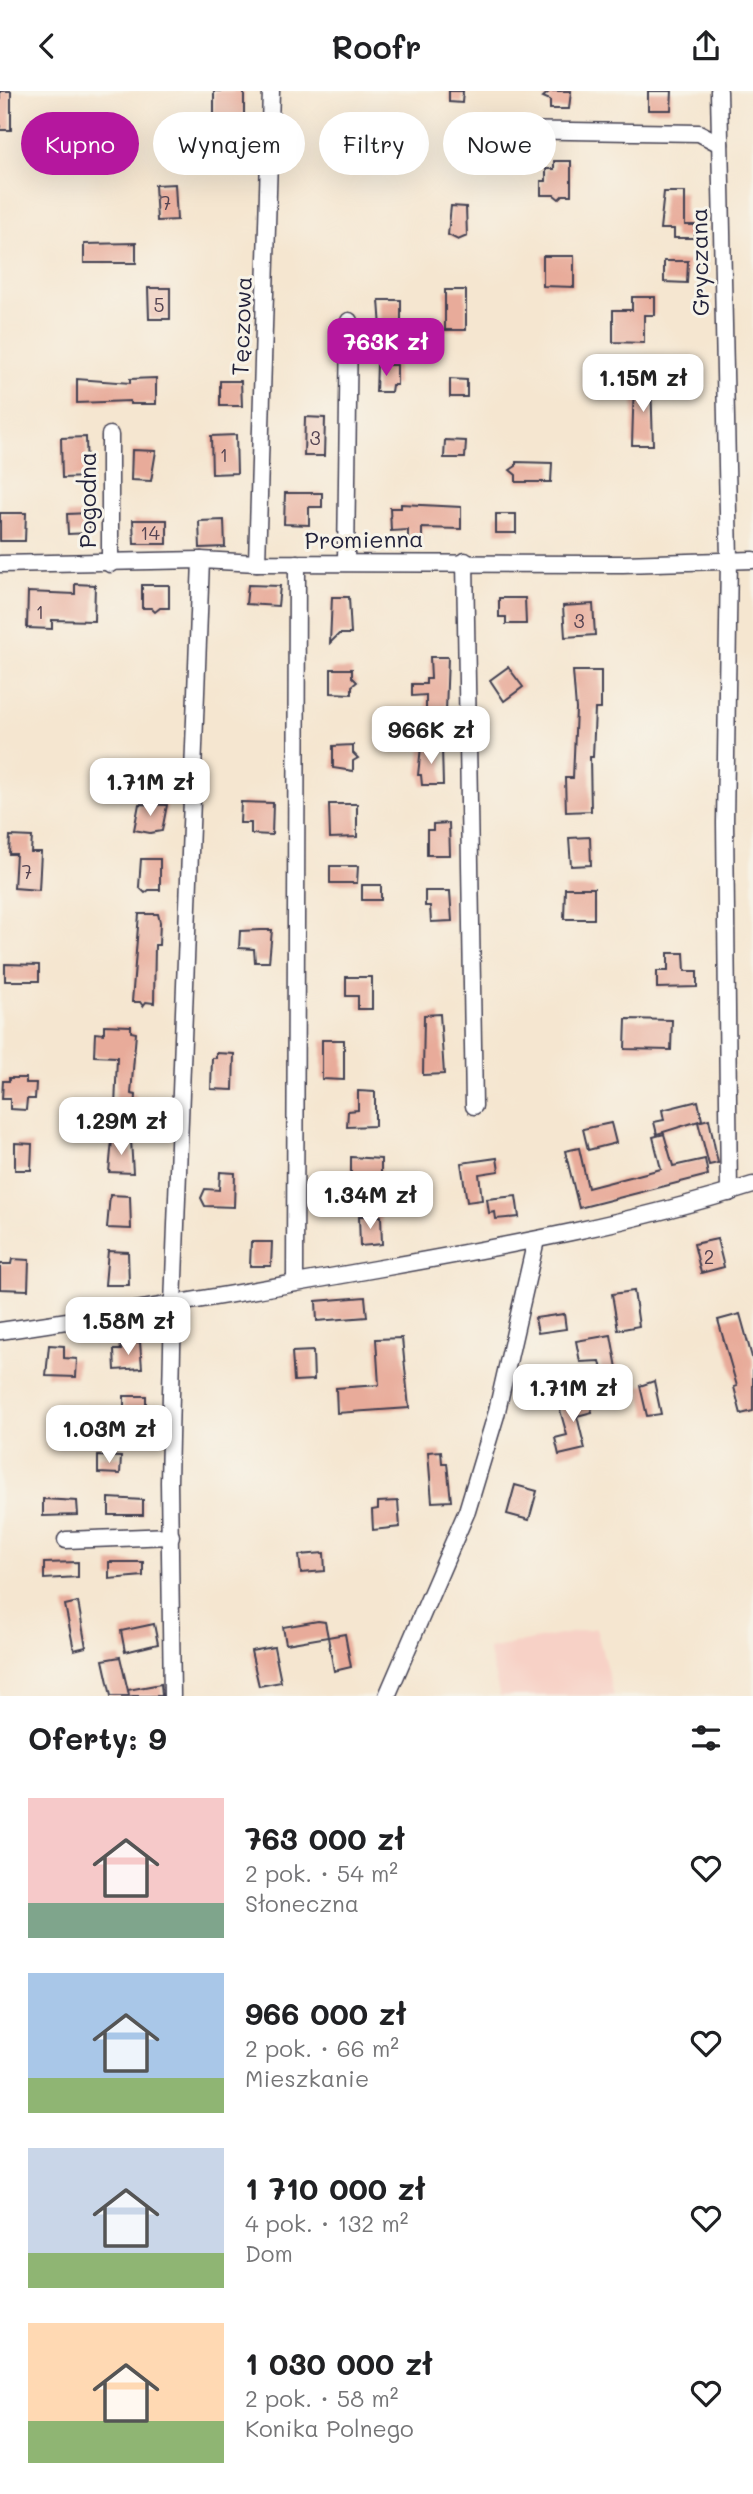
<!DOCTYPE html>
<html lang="pl">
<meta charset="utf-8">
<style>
:root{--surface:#fff;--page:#f2f2f2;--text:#202124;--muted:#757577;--accent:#b5179e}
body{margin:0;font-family:Mali,sans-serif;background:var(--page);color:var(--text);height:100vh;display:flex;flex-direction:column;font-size:26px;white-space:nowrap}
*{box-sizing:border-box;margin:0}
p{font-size:23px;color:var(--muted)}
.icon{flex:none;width:38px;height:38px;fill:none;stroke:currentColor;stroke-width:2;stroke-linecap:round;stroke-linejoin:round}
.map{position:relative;height:1605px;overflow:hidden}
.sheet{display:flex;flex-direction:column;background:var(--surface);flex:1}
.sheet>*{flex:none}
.top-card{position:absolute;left:21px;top:21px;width:712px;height:63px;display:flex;gap:14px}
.price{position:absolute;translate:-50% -60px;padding:0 16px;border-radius:14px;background:#fff;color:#222;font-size:23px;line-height:46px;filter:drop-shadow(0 2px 4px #0008)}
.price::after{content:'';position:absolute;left:50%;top:42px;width:21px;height:16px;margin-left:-10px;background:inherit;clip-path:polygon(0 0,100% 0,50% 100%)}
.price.current{background:var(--accent);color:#fff}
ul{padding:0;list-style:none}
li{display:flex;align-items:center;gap:21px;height:175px;padding:0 28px}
li span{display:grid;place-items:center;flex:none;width:196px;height:140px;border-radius:0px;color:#555}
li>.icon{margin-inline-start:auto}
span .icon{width:84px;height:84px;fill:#fffc;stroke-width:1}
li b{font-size:30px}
h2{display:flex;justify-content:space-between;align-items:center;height:84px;padding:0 28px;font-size:30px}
.pill{padding:0 24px;border-radius:32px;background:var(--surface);box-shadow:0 7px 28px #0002;font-size:24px;line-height:63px}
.pill.current{background:var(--accent);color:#fff}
header{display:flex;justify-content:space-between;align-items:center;height:91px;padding:0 28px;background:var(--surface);font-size:32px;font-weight:600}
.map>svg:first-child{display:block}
.built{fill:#f7d1c6}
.building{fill:#e8ab9a}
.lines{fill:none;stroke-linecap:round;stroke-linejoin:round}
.minor-casing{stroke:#423f51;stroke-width:19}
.minor{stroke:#fff;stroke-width:16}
.labels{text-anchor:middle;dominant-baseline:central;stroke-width:6;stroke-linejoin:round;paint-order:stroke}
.number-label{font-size:19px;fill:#544453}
.street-label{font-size:23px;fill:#22223b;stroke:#f7f3e8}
</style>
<header><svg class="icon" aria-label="back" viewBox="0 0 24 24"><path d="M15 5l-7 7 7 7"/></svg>Roofr<svg class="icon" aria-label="share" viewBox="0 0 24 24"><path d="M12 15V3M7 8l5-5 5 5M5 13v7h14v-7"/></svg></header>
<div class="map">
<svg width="753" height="1605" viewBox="0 0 753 1605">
<rect width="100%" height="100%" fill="#f7f3e8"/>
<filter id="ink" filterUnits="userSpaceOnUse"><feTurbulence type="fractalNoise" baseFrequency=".0143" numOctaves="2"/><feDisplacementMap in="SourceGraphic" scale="14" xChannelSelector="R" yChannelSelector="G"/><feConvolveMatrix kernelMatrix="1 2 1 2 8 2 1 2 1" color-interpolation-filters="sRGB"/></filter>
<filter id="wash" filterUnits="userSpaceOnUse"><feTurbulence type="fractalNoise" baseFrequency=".00686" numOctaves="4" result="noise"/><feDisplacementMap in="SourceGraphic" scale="28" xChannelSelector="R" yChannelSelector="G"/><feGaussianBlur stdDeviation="1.57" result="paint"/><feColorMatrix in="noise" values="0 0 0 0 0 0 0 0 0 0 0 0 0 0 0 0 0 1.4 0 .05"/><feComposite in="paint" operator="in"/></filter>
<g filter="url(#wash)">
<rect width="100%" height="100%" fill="#f5e6d0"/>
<polygon class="built" points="596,1537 614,1605 500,1605 488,1558"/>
<g id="blocks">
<g class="building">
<rect x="0" y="0" width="11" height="39"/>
<rect x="214" y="0" width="30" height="34"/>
<polygon points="449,0 463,0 462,12 449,11"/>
<polygon points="550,0 571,0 569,18 550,18 550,9 543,6"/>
<polygon points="648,0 672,0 671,19 648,19"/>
<polygon points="554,70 571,70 571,104 563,104 559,108 554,104 541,104 541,90 546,90 546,78 554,78"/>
<polygon points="175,93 177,129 157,130 155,94"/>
<polygon points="664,101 685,101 685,134 695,134 695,147 674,147 674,138 660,138"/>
<polygon points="451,115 466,116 467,145 458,149 448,144"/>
<polygon points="136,152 136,172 84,172 84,153"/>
<polygon points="543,165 574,165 574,196 543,195"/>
<polygon points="664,170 688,170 687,192 664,191"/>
<polygon points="148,197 170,197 170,228 149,228"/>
<rect x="445" y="199" width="21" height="40"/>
<polygon points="632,206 655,206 655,224 644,224 644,252 613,251 613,219 632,219"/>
<polygon points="379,209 401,209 401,238 381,237"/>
<polygon points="377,274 397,274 397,294 392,294 391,301 376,301"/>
<polygon points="156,287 156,313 130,313 130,310 77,312 77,288 130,292 130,288"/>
<polygon points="450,288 467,289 467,306 450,306"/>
<polygon points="220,290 241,290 242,315 220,315"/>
<polygon points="634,290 651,290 653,354 632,354"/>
<polygon points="305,326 325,327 324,365 304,365"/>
<polygon points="236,344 237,382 212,383 211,345"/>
<polygon points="86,346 87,386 62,387 61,347"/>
<polygon points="445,349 466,350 465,367 444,367"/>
<polygon points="132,359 156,360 151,390 131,389"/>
<polygon points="516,371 552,372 551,391 516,391 516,384 510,379 516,375"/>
<polygon points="285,402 322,402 322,416 309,416 309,434 284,433"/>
<polygon points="401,413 461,416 461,438 422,437 422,449 408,449 408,439 391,440 390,417 401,417"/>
<polygon points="0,422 26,422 25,450 0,450"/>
<polygon points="89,422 90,442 68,443 67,423"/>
<rect x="496" y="423" width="20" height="19"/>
<polygon points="133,429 167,429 167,453 134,453"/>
<polygon points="224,429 225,456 200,457 199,430"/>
<polygon points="75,493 95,494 94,530 52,529 52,538 27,537 28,501 75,503"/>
<polygon points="142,494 169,494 169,517 160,517 155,521 151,517 142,517"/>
<polygon points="248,494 280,495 278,515 246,513"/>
<polygon points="332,506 349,506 351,543 339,543 330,552"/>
<polygon points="499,507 525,507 526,533 506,533 506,526 499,526"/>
<polygon points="593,513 595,544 565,546 563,515"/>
<polygon points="430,566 448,566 446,620 426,621 426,604 412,605 412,593 426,593 426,588 431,588"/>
<polygon points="508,576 523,596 504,610 490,589"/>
<polygon points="331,578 352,578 352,586 357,591 352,595 352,603 331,602"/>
<polygon points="573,580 601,580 601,618 595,618 593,666 590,666 591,720 566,721 565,687 573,687 576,618"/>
<polygon points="353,654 353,662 358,667 353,670 353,680 333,677 333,655"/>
<polygon points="421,656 442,656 443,694 422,694 421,684 418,684"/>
<polygon points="241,711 273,712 272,744 251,743 251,732 240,732"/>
<polygon points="139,713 167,714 162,740 150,742 134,739"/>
<polygon points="329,713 357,713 357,746 330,747"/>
<polygon points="449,732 450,764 427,764 427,739 433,739 433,733"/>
<polygon points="10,745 32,746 31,761 41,761 39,799 14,797 16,763 9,763"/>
<polygon points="590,746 591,774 571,775 569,747"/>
<polygon points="141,768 160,768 160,799 149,799 145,802 139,796"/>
<polygon points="330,775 358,775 357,792 330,792"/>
<rect x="362" y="794" width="19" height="15"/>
<polygon points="565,797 594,797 594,828 564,828"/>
<polygon points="425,800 450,800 452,830 431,831 430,815 425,815"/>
<polygon points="139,823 158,823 160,831 159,854 155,854 154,912 146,911 143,915 140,911 132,911"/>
<polygon points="261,839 272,839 269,871 255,871 254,858 239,857 240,840"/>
<polygon points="668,862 684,862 685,880 697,880 697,896 657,897 657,880 668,880"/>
<polygon points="5,873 39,874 39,890 5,890"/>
<polygon points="346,886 372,886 372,918 358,918 358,905 346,905"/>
<polygon points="440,923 444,983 423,984 424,924"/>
<polygon points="626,928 672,929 671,959 625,958"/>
<polygon points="104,934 131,935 131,941 136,942 131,1003 136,1004 135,1018 115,1017 117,966 94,965 95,942 104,943"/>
<polygon points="322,949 344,949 344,989 322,988"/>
<polygon points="216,962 234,963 233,999 211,998 212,967 216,967"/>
<polygon points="9,987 26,987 26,992 36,992 35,1008 27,1008 26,1019 10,1018 10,1008 2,1008 3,990 9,990"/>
<polygon points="358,1000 375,1001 375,1035 347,1036 348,1020 358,1019"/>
<polygon points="698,1010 702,1029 657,1043 654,1031 664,1029 662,1019"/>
<polygon points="709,1028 718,1072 709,1074 698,1031"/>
<polygon points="611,1032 616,1052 588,1059 583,1038"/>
<polygon points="664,1043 673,1075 705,1068 708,1084 579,1117 565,1060 579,1057 588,1097 661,1078 653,1046"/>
<polygon points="112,1049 131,1049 133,1082 109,1081"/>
<polygon points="15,1052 32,1053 31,1079 15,1079"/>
<polygon points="351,1066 381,1068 381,1083 351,1086"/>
<polygon points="497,1067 499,1080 479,1083 482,1109 467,1111 461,1072"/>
<polygon points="220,1081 235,1082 234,1116 205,1115 201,1107 205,1098 219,1099"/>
<polygon points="110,1104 130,1105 131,1138 107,1137"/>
<polygon points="516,1105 519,1126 496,1128 495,1121 489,1122 487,1108"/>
<polygon points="359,1125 381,1125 382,1153 360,1155"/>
<polygon points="717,1148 724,1176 701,1182 694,1153"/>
<polygon points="251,1151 272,1151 271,1175 250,1175"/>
<polygon points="108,1160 128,1161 129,1194 105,1194"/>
<polygon points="12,1168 29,1169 28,1199 0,1198 0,1173 11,1173"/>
<polygon points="634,1200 639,1235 618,1239 612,1203"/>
<polygon points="365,1206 367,1226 317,1230 316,1210"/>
<polygon points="564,1223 566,1238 538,1242 535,1227"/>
<polygon points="740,1223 753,1270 753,1320 741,1323 734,1296 737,1295 718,1229"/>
<polygon points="611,1244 619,1288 605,1291 600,1270 580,1271 576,1250"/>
<polygon points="402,1247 409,1317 337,1322 336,1297 379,1294 376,1248"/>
<polygon points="140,1251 142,1277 115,1279 114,1259 121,1259 120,1252"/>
<polygon points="49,1254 64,1255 64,1267 77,1268 76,1286 46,1285"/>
<polygon points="313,1260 314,1289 294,1290 292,1261"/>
<polygon points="654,1290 661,1323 647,1325 640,1295"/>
<polygon points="588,1304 592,1321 577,1325 585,1358 559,1364 555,1347 567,1344 558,1312"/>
<rect x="124" y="1305" width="22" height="24"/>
<polygon points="441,1360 442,1372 447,1372 451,1410 432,1411 428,1361"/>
<polygon points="98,1365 121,1366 120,1383 98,1382"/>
<polygon points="515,1394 537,1400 529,1429 507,1423"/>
<polygon points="109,1407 143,1409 143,1424 109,1424"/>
<polygon points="43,1408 77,1410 78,1424 43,1425"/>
<polygon points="398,1410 400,1436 373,1439 372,1419 378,1418 378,1411"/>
<polygon points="324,1462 325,1480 301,1482 299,1464"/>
<polygon points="78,1471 78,1486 44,1488 44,1472"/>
<polygon points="109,1471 143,1471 143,1485 109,1488"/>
<polygon points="78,1511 86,1556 74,1559 65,1514"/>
<polygon points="318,1530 325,1531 328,1546 286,1553 283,1536"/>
<polygon points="154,1533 158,1553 125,1561 121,1540"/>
<polygon points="345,1543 351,1576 334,1580 328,1546"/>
<polygon points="274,1556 281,1591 259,1595 251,1560"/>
<polygon points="120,1566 129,1604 128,1599 161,1593 162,1605 111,1605 103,1569"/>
</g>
</g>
</g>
<g filter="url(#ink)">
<use href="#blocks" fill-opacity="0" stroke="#423f51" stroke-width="2"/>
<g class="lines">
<defs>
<g id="minor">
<polyline points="719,0 729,468 725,732 729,1102"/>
<polyline points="506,39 699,42 720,53"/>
<polyline points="110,344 110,473"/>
<polyline points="465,470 474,1015"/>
<polyline points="346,471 349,230"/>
<polyline points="257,472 271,0"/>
<polyline points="0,473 201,469 257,472 623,473 753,469"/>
<polyline points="295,1192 297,472"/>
<path d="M0,1240c129,-19 258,-41 387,-64 124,-22 246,-44 366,-82"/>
<polyline points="66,1449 171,1445"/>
<polyline points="172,1605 169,1391 173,1214 201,469"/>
<polyline points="387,1605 467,1420 496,1324 536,1149"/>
</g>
</defs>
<use href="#minor" class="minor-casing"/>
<use href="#minor" class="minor"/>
</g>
</g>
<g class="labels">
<g class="number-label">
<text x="166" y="111">7</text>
<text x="159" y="213">5</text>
<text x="315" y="346">3</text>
<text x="224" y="363">1</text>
<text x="150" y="441">14</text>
<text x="40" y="520">1</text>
<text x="579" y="529">3</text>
<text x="27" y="780">7</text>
<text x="709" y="1165">2</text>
</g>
<g class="street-label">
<text transform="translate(699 171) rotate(-91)">Gryczana</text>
<text transform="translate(241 235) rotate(-88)">Tęczowa</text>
<text transform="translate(87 409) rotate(-90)">Pogodna</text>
<text transform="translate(364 448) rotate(-1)">Promienna</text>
</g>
</g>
</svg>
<b class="price current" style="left:386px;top:287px">763K zł</b>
<b class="price" style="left:643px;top:323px">1.15M zł</b>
<b class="price" style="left:431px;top:675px">966K zł</b>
<b class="price" style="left:150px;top:727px">1.71M zł</b>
<b class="price" style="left:121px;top:1066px">1.29M zł</b>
<b class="price" style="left:370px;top:1140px">1.34M zł</b>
<b class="price" style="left:128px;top:1266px">1.58M zł</b>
<b class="price" style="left:573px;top:1333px">1.71M zł</b>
<b class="price" style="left:109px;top:1374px">1.03M zł</b>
<div class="top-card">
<a class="pill current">Kupno</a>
<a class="pill">Wynajem</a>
<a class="pill">Filtry</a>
<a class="pill">Nowe</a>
</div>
</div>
<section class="sheet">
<h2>Oferty: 9<svg class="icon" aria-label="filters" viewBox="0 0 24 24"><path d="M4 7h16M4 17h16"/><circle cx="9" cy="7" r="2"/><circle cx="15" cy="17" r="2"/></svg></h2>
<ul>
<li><span style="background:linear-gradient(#f6c9c9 75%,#7fa58c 0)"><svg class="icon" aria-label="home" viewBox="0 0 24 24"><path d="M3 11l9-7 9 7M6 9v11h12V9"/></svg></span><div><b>763 000 zł</b><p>2 pok. · 54 m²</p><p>Słoneczna</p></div><svg class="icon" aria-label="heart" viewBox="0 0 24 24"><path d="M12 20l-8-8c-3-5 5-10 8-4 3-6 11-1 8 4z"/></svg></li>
<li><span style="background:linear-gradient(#a9c7e8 75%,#8fb573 0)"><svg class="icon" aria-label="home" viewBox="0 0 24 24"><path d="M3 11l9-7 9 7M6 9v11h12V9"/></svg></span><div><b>966 000 zł</b><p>2 pok. · 66 m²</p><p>Mieszkanie</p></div><svg class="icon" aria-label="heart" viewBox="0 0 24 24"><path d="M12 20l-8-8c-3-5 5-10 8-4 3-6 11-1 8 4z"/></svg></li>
<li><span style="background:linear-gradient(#c9d6e8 75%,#8fb573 0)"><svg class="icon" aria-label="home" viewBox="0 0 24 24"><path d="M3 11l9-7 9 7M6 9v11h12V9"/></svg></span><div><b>1 710 000 zł</b><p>4 pok. · 132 m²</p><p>Dom</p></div><svg class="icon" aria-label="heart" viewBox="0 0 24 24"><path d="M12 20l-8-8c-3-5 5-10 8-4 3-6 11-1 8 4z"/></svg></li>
<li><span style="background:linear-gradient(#ffd9b3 70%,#8fb573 0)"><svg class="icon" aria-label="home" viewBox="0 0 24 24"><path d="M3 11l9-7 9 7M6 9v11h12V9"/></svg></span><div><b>1 030 000 zł</b><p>2 pok. · 58 m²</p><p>Konika Polnego</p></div><svg class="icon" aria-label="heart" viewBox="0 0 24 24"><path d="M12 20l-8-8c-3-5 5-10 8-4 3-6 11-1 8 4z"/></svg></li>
</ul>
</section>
